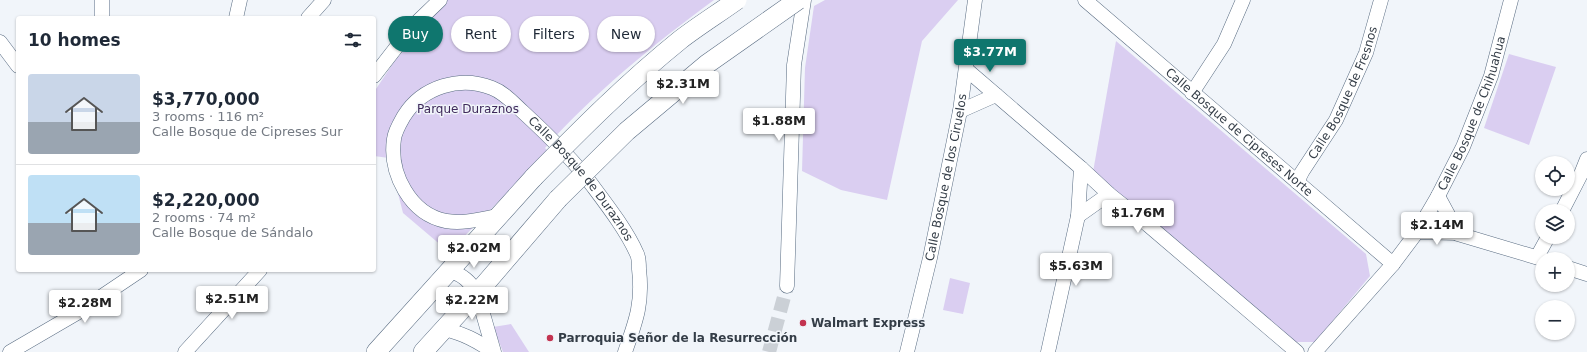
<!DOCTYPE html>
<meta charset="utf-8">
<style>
:root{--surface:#fff;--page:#f6f6f7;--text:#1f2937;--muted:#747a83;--line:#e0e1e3;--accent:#0f766e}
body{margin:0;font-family:"DejaVu Sans",sans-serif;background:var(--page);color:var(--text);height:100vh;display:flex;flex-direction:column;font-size:15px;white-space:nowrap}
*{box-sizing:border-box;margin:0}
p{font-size:13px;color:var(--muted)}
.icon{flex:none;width:22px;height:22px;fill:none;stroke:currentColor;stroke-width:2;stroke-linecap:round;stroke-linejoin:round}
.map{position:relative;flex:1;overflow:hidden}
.side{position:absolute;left:16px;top:16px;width:360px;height:256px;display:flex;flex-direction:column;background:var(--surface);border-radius:4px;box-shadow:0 1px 3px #0004}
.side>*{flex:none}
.top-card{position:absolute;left:388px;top:16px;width:380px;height:36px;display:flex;gap:8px}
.tools{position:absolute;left:1535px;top:156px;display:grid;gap:8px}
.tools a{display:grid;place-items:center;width:40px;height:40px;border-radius:50%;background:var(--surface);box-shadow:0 1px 3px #0004;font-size:20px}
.price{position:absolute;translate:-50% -34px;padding:0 9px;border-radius:4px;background:#fff;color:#222;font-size:13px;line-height:26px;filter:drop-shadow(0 1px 2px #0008)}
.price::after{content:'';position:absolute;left:50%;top:24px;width:12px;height:9px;margin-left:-6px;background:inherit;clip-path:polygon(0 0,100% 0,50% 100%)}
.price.active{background:var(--accent);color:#fff}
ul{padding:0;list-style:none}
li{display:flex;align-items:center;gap:12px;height:100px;padding:0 12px}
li+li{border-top:1px solid var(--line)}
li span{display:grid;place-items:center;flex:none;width:112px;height:80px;border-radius:4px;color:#555}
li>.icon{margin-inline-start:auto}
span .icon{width:48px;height:48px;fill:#fffc;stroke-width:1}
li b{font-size:17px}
h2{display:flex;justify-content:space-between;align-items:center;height:48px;padding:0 12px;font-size:17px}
.pill{padding:0 14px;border-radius:18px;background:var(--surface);box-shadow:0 1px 3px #0004;font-size:14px;line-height:36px}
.pill.active{background:var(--accent);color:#fff}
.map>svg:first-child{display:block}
.green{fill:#dacef1}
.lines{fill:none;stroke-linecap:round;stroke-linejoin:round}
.minor-tunnel{stroke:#cbd0d6;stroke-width:14;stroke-dasharray:14 7;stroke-linecap:butt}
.minor-casing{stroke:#586b81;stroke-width:15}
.secondary-casing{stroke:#586b81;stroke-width:20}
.minor{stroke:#fff;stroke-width:14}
.secondary{stroke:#fff;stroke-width:19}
.secondary-bridge-casing{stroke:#586b81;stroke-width:20;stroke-linecap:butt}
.secondary-bridge{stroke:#fff;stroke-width:19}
.poi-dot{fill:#c33350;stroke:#f1f5fa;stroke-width:1.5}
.labels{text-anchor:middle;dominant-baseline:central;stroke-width:3;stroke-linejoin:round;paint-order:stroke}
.street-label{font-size:12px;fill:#343d47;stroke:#f1f5fa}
.park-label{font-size:12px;fill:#3e295b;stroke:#f1f5fa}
.poi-label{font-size:12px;font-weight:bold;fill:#343d47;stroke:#f1f5fa;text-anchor:start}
</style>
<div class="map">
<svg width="1587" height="352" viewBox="0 0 1587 352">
<rect width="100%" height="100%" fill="#f1f5fa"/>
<g class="green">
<path d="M447,0h267c-60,44 -119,92 -169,148l3,3 -99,101 -46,-39 -14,-55 -15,-2v-64l20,-30z"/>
<polygon points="825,0 958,0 922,41 887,200 841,190 802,171 805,68 814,6"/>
<polygon points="1116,41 1366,254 1370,276 1315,342 1291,342 1093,172"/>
<polygon points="1509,54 1556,67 1529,145 1484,128"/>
<polygon points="950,278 970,283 963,314 943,310"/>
<polygon points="511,324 529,352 503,352 493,327"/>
</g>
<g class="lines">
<polyline class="minor-tunnel" points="769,352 787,286"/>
<defs>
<g id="minor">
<path id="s1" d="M1085,0l308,264"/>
<polyline points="102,18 102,0"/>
<polyline points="236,18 240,0"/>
<polyline points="308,18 324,0"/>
<polyline points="0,42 18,66"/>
<polyline points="967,70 1081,168 1109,194 1148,225 1297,352"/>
<polyline points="374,76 412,27 440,0"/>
<polyline points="1192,93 1224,44 1243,0"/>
<polyline points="960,111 996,95"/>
<path id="s2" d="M1297,182l5,-10 34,-52 30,-67 15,-53"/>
<polyline points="1438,196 1458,233"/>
<polyline points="1562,211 1581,174 1587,159"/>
<polyline points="1427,215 1458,234 1542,259"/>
<path id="s3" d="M498,216c-17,3 -35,8 -52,5 -36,-7 -57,-48 -52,-82 1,-8 6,-16 10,-23 18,-29 56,-41 88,-28 13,5 21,15 31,24 25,23 49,46 69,73 15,20 35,46 45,69 2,4 2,10 2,15 4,34 -3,52 -14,83"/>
<polyline points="1078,216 1109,194"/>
<polyline points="1417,232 1456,233"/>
<polyline points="1537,257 1548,237"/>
<polyline points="1568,268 1587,274"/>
<path d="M449,270c13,5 21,11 28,23l17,59"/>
<polyline points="787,286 794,65 804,0"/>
<path d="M444,329c20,5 32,11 49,23"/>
<polyline points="10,352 77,313 141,270"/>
<polyline points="185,352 260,270"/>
<path id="s4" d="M907,352l23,-94 30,-147 15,-111"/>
<polyline points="1048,352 1078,216 1081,168"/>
<path id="s5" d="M1315,352l78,-88 24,-32 21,-36 25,-49 28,-71 20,-76"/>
</g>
<g id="secondary">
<polyline points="376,352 534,177"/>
<polyline points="423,352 485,284 558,199"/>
</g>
</defs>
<use href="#minor" class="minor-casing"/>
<use href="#secondary" class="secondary-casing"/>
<use href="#minor" class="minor"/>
<use href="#secondary" class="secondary"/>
<defs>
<g id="secondary-bridge">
<path d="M534,177c47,-48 94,-95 146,-137 18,-14 39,-27 57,-40"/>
<polyline points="558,199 627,131 707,64 798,0"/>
</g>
</defs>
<use href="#secondary-bridge" class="secondary-bridge-casing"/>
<use href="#secondary-bridge" class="secondary-bridge"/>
</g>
<g class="poi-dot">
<circle cx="803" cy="323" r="4"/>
<circle cx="550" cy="338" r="4"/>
</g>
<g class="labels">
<g class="street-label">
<text stroke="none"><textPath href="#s2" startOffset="101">Calle Bosque de Fresnos</textPath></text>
<text stroke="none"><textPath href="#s5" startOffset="289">Calle Bosque de Chihuahua</textPath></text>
<text stroke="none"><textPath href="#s1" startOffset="203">Calle Bosque de Cipreses Norte</textPath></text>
<text stroke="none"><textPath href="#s4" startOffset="179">Calle Bosque de los Ciruelos</textPath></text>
<text stroke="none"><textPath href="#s3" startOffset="412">Calle Bosque de Duraznos</textPath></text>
</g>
<g class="park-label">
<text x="468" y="109">Parque Duraznos</text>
</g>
<g class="poi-label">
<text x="811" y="323">Walmart Express</text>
<text x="558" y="338">Parroquia Señor de la Resurrección</text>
</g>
</g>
</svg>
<div class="tools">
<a><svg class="icon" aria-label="locate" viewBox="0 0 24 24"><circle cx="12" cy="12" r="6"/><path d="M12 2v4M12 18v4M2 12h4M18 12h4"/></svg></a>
<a><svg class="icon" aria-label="layers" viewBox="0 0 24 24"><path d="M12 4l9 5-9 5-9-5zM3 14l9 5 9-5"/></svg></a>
<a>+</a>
<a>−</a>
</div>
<b class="price active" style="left:990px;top:73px">$3.77M</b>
<b class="price" style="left:683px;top:105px">$2.31M</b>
<b class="price" style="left:779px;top:142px">$1.88M</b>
<b class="price" style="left:1138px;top:234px">$1.76M</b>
<b class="price" style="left:1437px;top:246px">$2.14M</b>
<b class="price" style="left:474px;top:269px">$2.02M</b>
<b class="price" style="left:1076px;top:287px">$5.63M</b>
<b class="price" style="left:232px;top:320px">$2.51M</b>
<b class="price" style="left:472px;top:321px">$2.22M</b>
<b class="price" style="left:85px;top:324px">$2.28M</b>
<div class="top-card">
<a class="pill active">Buy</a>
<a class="pill">Rent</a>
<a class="pill">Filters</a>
<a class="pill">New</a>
</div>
<section class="side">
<h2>10 homes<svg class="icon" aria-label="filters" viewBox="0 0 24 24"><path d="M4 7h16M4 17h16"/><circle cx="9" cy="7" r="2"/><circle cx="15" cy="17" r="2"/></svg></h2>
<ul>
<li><span style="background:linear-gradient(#c9d6e8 60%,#9aa5b1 0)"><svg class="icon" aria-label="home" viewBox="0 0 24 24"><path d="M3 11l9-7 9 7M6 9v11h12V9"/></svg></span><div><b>$3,770,000</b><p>3 rooms · 116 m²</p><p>Calle Bosque de Cipreses Sur</p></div></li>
<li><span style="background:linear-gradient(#bfe0f5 60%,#9aa5b1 0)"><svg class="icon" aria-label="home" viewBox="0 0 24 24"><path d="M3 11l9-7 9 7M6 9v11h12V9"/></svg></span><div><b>$2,220,000</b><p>2 rooms · 74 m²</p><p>Calle Bosque de Sándalo</p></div></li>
</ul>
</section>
</div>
